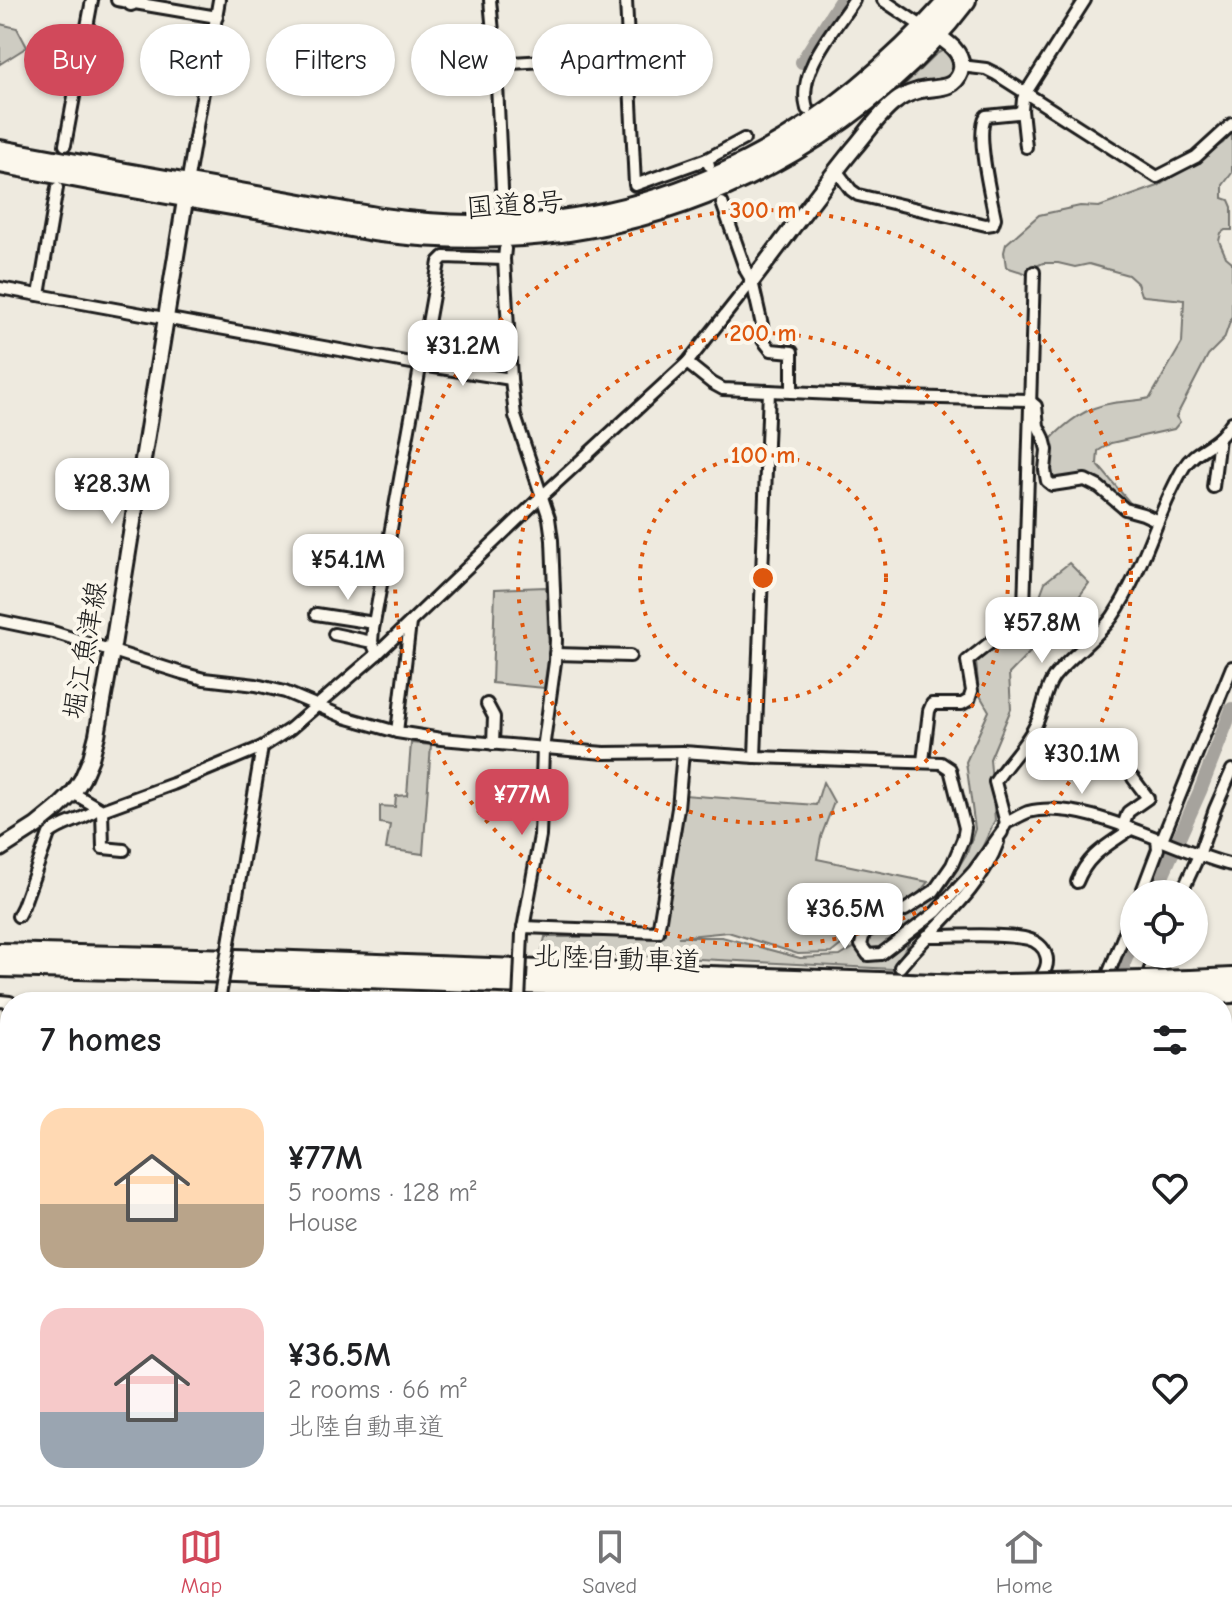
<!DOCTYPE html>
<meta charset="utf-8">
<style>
:root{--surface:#fff;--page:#f2f2f2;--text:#202124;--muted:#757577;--line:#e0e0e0;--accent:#d1495b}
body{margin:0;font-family:"Comic Neue","Klee One",sans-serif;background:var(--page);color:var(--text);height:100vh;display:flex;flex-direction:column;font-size:30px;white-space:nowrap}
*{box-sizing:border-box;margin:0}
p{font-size:26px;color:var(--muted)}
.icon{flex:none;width:44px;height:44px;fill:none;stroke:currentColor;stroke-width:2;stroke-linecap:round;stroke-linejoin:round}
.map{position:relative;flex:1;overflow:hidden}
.sheet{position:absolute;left:0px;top:992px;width:1232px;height:514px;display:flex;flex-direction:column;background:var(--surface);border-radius:32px 32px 0 0;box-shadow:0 2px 6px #0004}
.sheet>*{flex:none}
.top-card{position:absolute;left:24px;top:24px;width:800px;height:72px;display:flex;gap:16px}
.tools{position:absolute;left:1120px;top:880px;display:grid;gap:16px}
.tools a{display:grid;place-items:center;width:88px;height:88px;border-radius:50%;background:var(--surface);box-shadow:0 2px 6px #0004;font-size:40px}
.price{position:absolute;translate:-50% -68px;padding:0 18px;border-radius:16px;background:#fff;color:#222;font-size:26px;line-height:52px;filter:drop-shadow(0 2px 4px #0008)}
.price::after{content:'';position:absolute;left:50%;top:48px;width:24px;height:18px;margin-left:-12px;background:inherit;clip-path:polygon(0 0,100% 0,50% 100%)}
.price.active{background:var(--accent);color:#fff}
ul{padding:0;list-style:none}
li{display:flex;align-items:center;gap:24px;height:200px;padding:0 40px}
li span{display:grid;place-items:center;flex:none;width:224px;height:160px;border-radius:24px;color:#555}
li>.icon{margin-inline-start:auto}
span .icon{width:96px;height:96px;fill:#fffc;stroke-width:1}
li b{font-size:34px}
h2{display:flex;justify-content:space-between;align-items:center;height:96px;padding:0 40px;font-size:34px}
.pill{padding:0 28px;border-radius:36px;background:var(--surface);box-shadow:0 2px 6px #0004;font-size:28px;line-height:72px}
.pill.active{background:var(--accent);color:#fff}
.tab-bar{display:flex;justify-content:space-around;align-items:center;height:112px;border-top:2px solid var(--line);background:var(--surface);font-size:22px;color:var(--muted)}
.tab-bar a{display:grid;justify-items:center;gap:4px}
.tab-bar .active{color:var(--accent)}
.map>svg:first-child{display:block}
.green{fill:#ceccc2;stroke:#75746f;stroke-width:2}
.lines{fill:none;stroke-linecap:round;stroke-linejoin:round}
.stream{stroke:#6f6d69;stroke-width:2}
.river{stroke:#a6a39d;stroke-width:14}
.street-casing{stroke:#1c1c1c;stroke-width:16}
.secondary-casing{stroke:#1c1c1c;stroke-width:20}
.primary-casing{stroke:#1c1c1c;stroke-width:22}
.highway-casing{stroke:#1c1c1c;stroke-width:24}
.street{stroke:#fbf7ec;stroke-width:10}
.secondary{stroke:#fbf7ec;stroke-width:14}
.primary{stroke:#fbf7ec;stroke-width:16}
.highway{stroke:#fbf7ec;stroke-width:18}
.rail-casing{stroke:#1c1c1c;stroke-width:5}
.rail{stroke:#fbf7ec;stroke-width:2;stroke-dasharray:6;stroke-linecap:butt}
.street-bridge-casing{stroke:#1c1c1c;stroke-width:16;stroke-linecap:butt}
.highway-bridge-casing{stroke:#1c1c1c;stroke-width:24;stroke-linecap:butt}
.street-bridge{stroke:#fbf7ec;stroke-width:10}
.highway-bridge{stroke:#fbf7ec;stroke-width:18}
.ring{fill:none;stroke:#de560d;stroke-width:4;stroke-dasharray:4 8}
.labels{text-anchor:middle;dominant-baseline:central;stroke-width:8;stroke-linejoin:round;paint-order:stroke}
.street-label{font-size:28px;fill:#1c1c1c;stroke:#fbf7ec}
.centre{fill:#de560d;stroke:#fbf7ec;stroke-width:4}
.ring-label{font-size:24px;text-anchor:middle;font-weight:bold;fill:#de560d;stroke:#fbf7ec;stroke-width:8;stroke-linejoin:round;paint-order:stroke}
</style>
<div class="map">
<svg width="1232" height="1505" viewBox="0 0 1232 1505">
<rect width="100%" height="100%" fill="#eeeadf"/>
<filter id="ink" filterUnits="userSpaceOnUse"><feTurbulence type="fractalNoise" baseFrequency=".0125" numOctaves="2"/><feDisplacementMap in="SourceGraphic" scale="16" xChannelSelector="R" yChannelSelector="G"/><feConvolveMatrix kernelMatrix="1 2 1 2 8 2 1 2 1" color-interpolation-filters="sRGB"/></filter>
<g filter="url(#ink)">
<g class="green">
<polygon points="0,24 17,28 27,47 0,64"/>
<polygon points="942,51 949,52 955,62 953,73 949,78 896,93 935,55"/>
<path d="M1232,132v41l-9,12v13l6,2 3,7v23h-7l-4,3 -2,8 7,16 6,5v54l-8,23 -16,16 -32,62 4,5 -6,7 -63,14 -13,8 -1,13 34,40 -12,-3 -29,-25 -18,-1 -17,8 -5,-5 -1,-37c18,-19 37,-34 64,-38 12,-2 25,-2 37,-5l32,-55 2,-43 -40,-4 -3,-1 -4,-12 -9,-8 -39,-11 -14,3 -17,-4h-15l-13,6 -2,5 -22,-7 -2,-15 2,-8 33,-29 41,-9 19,1 59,-21 65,-43z"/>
<polygon points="1069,563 1089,583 1064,617 1009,674 1011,709 990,759 995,820 975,863 914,934 893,969 542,951 545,937 662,937 684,795 816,805 823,782 834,802 821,837 817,859 928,882 918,894 861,929 831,953 798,954 728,932 678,937 722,937 800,958 840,956 941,895 967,853 975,829 966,762 989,711 979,694 976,661 1029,618 1036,606 1045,582"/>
<polygon points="546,587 549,652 544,688 492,683 495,589"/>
<polygon points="411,743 431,745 423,854 386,849 390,825 380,823 380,806 395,807 396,796 407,795"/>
<polygon points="52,1496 140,1496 171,1503 197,1505 51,1505"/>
<polygon points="346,1496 405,1496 439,1505 348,1505"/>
</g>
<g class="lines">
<g class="stream">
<polyline points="1222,1290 1232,1337"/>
<polyline points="591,1505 602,1496"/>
</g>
<g class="river">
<polyline points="802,62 841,0"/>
<polyline points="1154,894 1200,791 1232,709"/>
<polyline points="1120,990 1124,963 1134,938"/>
<polyline points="726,1496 727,1505"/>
</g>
<defs>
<g id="street">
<polyline points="117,0 217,17"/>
<polyline points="490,0 496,64 503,210"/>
<polyline points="626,0 635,185 707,159 709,165"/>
<polyline points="883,0 923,27"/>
<polyline points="496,64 629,56"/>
<polyline points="961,66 986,69 996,74 1157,177 1196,157 1232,124"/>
<path d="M807,109c-11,-38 28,-80 47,-109"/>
<polyline points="1022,110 1026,147"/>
<polyline points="65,145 92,0"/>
<polyline points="707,159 744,139"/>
<path d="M836,170l15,20 7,5 128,30 7,-1 2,-6c-4,-21 -20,-86 -9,-102l31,-3 5,-3 1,-11 2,-5 60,-94"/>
<polyline points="187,184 219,0"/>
<polyline points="722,203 746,271 752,281 762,325 763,340 771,350 792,352 792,392"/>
<polyline points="505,249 504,259 511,379 515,416 549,518 552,540 556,640 555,662 543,749 540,836 522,934"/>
<polyline points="0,288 422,365 511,379"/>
<polyline points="39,295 57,188"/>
<polyline points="687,363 712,383 723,389 899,397 1029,400"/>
<polyline points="1030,401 1036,406 1038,426 1044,438 1047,450 1045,470 1047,481 1052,485 1085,480 1099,487 1125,509 1143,514 1158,521"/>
<polyline points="1213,487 1219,438"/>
<polyline points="316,614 374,623"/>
<polyline points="0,621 53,632 182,673 204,679 256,685 285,692 344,717 397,732 441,739 604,753 683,752 755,757 941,763 950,769 965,828 963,839 952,865 934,891 905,910 876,923 864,933 861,945 868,955 881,954 936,912 974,871 1002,832"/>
<polyline points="334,634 372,642"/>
<polyline points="377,654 372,642 373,629 439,262 444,257 504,259"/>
<polyline points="555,654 630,656"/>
<polyline points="487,704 494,717 493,744"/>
<polyline points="397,732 410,623"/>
<polyline points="755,757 769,391"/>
<polyline points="923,761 929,711 932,704 962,704 969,700 972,691 967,661 1020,619 1024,609 1034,272"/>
<polyline points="73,793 102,810 173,784 262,747 290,729 377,654 542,496 687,363 752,281"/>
<polyline points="102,810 103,848 124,850"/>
<path d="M1006,823l-11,-41c13,-21 32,-37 42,-60 7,-15 7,-31 17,-45 17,-22 43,-38 59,-61 31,-46 43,-102 71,-149 9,-15 25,-19 37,-31 4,-4 7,-9 11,-14"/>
<polyline points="1123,826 1128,812 1148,798 1133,778"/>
<path d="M1004,827l2,-4c7,-3 14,-8 22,-11 58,-15 146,40 204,53"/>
<path d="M1077,882c11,-28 30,-36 54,-53"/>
<polyline points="1141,894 1158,849 1157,839 1163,837 1232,667"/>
<polyline points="1181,894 1199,855 1215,809 1232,770"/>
<path d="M18,916l5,-10 26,-72c14,-12 34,-13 48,-25"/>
<polyline points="523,927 658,932 678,808 683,752"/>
<polyline points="231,931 262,747"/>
<path d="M927,936c28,0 75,-3 101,3 8,2 16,8 18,16 4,11 -4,20 -9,29"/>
<path d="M900,967c33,-40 80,-75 98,-125"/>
<polyline points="1105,982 1134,910"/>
<polyline points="1144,985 1156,954"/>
<polyline points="0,1001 10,1002"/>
<polyline points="0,1154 10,1157"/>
<polyline points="0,1193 10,1195"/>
<polyline points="1222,1232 1232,1276"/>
<polyline points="5,1321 10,1289"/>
<polyline points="1222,1338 1232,1390"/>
<polyline points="893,1496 907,1505"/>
<polyline points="520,1505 526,1496"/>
<polyline points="547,1505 553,1496"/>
<polyline points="651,1505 654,1496"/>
<polyline points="796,1505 801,1496"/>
<polyline points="964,1505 970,1496"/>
</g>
<g id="secondary">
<polyline points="131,3 133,0"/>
<path d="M752,281c34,-44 67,-90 102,-133 13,-15 25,-34 41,-46 6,-5 15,-9 22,-11 16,-5 36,1 43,-18 7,-20 -15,-33 -30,-42"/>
<polyline points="0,849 36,826 58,808 73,793 82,779 91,758 97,735 112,651 187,188"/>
<polyline points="0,1456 10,1458"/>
<polyline points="207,1496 250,1505"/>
</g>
<g id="primary">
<polyline points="1222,1404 1232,1393"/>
<polyline points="1135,1505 1143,1496"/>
</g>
<g id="highway">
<path d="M0,150c91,17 183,33 274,49 66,12 131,26 198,26 194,3 350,-82 477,-225"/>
<path d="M0,163c91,18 182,34 274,49 36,6 71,15 107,20 148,18 284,-5 413,-81 66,-39 126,-90 172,-151"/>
<polyline points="0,953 235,959 964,985"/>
<polyline points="0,967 234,973 848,996 969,998"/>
<polyline points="1191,980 1232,978"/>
<polyline points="1186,996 1232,993"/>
</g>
</defs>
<use href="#street" class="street-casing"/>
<use href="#secondary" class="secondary-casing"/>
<use href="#primary" class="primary-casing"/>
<use href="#highway" class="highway-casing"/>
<use href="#street" class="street"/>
<use href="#secondary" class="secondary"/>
<use href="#primary" class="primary"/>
<use href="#highway" class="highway"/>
<defs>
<g id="rail">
<polyline points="537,1496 578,1505"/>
<polyline points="572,1496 615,1505"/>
</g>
</defs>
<use href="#rail" class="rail-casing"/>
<use href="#rail" class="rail"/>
<defs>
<g id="street-bridge">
<polyline points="219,1002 231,931"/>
<polyline points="519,1002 522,934"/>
</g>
<g id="highway-bridge">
<polyline points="964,985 1191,980"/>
<polyline points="969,998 1091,999 1186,996"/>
</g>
</defs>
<use href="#street-bridge" class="street-bridge-casing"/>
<use href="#highway-bridge" class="highway-bridge-casing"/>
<use href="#street-bridge" class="street-bridge"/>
<use href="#highway-bridge" class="highway-bridge"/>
</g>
</g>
<g class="ring">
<circle cx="763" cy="578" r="123"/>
<circle cx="763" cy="578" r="245"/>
<circle cx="763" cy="578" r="368"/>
</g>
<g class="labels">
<g class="street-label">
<text transform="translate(515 205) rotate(-4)">国道8号</text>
<text transform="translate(85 650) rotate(-80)">堀江魚津線</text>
<text transform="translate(617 959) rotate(2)">北陸自動車道</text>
</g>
</g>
<circle cx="763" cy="578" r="12" class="centre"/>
<g class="ring-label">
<text x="763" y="218">300 m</text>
<text x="763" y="341">200 m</text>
<text x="763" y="463">100 m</text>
</g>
</svg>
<div class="tools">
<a><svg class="icon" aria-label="locate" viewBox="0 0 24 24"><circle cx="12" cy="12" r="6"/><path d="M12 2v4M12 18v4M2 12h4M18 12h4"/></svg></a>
</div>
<b class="price" style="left:463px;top:388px">¥31.2M</b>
<b class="price" style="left:112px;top:526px">¥28.3M</b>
<b class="price" style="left:348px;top:602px">¥54.1M</b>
<b class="price" style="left:1042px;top:665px">¥57.8M</b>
<b class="price" style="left:1082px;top:796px">¥30.1M</b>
<b class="price active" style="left:522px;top:837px">¥77M</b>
<b class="price" style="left:845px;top:951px">¥36.5M</b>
<div class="top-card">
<a class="pill active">Buy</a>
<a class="pill">Rent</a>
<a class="pill">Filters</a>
<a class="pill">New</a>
<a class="pill">Apartment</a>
</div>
<section class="sheet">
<h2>7 homes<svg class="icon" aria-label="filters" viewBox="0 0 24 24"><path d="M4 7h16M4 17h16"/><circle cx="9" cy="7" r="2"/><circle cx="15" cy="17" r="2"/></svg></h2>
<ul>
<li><span style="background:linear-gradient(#ffd9b3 60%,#b9a48a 0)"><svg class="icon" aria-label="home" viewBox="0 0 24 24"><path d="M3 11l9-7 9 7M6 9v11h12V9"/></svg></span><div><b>¥77M</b><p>5 rooms · 128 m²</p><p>House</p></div><svg class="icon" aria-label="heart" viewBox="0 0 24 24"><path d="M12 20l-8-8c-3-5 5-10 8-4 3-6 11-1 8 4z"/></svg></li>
<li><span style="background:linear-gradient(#f6c9c9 65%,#9aa5b1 0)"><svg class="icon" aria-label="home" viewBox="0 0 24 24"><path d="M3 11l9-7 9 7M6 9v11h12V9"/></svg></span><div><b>¥36.5M</b><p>2 rooms · 66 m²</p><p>北陸自動車道</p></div><svg class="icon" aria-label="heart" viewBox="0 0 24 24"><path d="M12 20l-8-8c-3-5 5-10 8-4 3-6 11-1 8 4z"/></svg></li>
</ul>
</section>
</div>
<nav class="tab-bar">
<a class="active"><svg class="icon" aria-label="map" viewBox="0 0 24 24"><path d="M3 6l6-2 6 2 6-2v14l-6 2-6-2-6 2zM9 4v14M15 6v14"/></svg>Map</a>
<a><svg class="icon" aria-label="saved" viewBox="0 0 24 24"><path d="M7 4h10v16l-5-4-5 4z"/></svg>Saved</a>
<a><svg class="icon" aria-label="home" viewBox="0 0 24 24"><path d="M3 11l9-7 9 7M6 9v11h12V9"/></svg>Home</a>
</nav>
